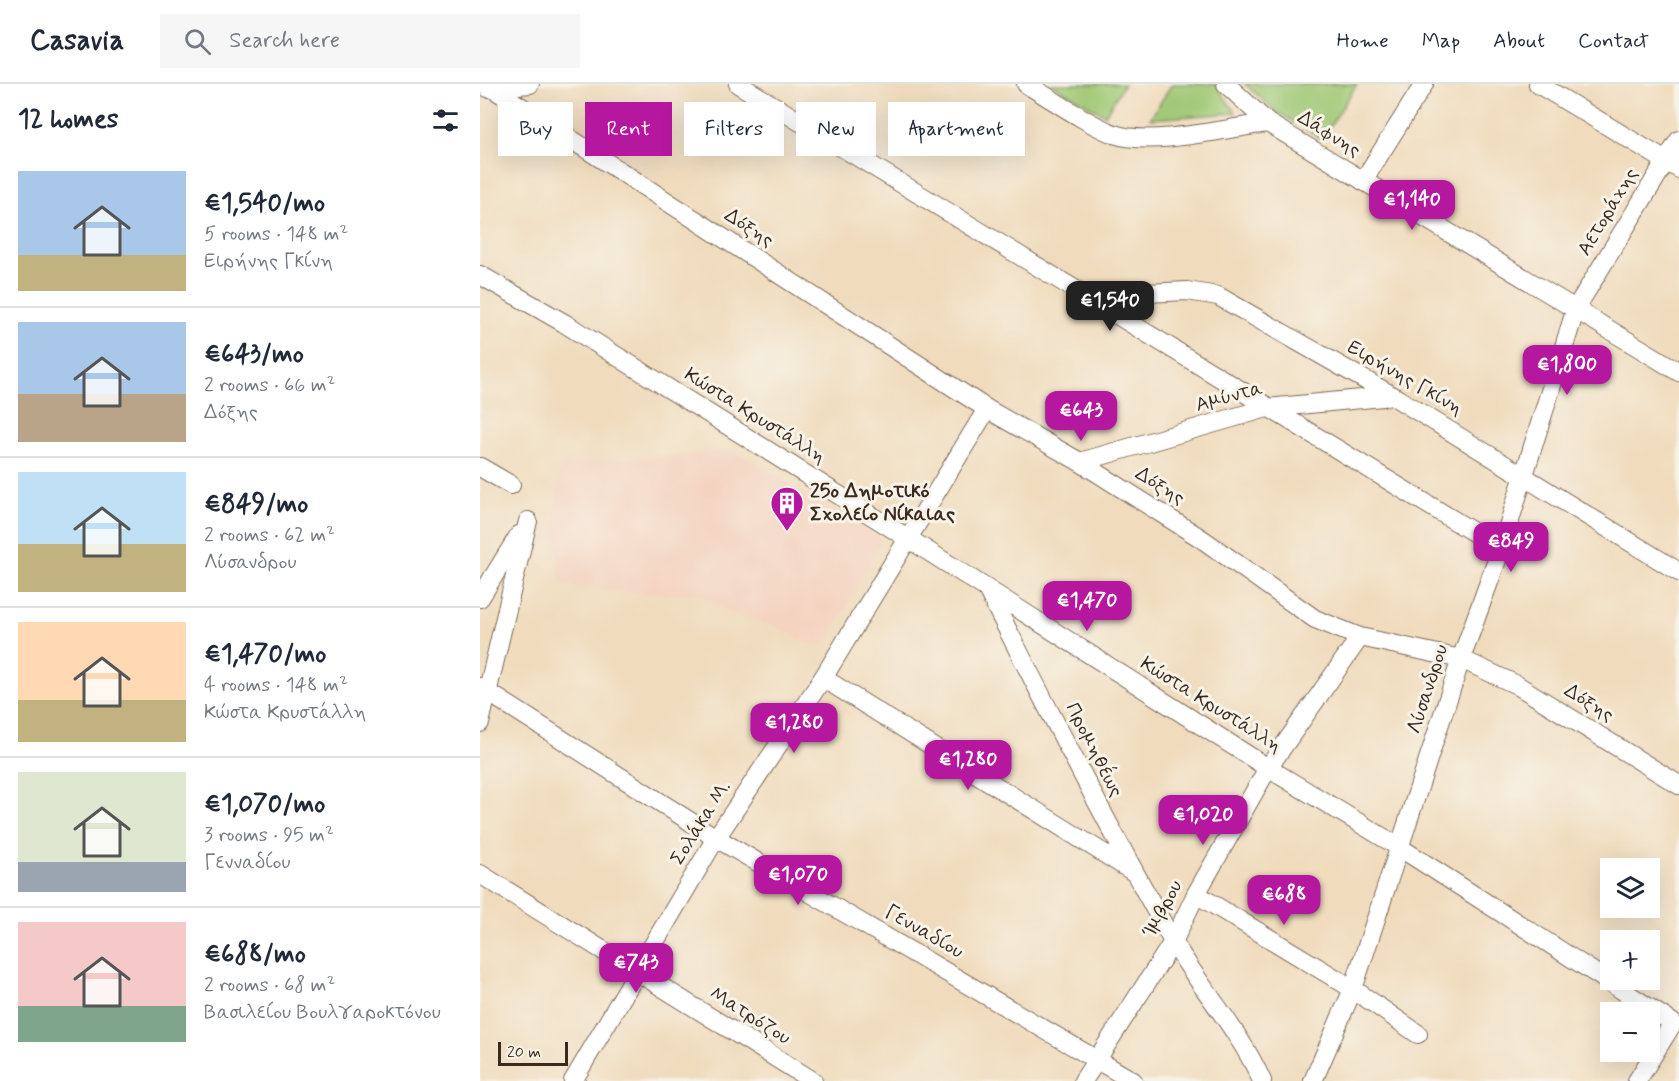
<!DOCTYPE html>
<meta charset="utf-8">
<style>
:root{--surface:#fff;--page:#f6f6f7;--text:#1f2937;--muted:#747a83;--line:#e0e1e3;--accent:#b5179e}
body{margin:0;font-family:Mynerve,sans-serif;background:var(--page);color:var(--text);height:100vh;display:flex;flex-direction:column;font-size:22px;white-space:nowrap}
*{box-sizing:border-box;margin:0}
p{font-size:20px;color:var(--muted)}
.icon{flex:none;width:33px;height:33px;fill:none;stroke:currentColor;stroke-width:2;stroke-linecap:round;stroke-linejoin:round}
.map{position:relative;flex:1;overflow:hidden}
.details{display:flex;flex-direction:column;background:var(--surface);width:480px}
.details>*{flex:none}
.top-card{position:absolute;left:18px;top:18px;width:570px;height:54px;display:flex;gap:12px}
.controls{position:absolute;left:1120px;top:774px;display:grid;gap:12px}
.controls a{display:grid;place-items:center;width:60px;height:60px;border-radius:0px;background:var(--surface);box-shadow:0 6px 24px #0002;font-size:30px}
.scale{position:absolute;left:18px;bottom:15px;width:70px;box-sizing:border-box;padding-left:6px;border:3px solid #3b2a1e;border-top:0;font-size:16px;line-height:21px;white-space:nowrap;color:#3b2a1e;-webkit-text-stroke:4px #f7f3e8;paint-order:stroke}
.price{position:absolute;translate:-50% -51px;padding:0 14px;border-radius:12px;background:var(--accent);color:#fff;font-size:20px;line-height:39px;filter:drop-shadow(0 2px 3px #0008)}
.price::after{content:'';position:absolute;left:50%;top:36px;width:18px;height:14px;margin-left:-9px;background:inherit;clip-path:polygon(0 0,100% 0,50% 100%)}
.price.current{background:#222;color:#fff}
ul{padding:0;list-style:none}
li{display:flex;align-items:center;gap:18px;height:150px;padding:0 18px}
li+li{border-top:2px solid var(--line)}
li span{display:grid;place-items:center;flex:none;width:168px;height:120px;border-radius:0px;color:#555}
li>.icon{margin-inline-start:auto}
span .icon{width:72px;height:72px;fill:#fffc;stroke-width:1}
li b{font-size:26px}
h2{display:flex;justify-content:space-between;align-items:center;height:72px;padding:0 18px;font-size:26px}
.tag{padding:0 21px;border-radius:0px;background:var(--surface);box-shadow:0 6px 24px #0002;font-size:21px;line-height:54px}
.tag.current{background:var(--accent);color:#fff}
header{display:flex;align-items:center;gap:36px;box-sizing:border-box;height:84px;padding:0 30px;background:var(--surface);border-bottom:2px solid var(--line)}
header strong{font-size:28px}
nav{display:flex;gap:33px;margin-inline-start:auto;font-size:21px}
.search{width:420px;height:54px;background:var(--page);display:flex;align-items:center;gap:15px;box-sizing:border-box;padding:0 21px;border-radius:0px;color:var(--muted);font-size:22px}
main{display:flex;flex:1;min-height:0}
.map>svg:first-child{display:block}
.built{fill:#f4d3c0}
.green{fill:#9ec773;stroke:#6c7848;stroke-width:1.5}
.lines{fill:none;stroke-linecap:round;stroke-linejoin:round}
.street-casing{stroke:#7a6856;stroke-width:20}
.street{stroke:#fff;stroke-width:18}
.labels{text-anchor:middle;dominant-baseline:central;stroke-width:6;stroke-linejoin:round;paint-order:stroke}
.street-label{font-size:20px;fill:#3b2a1e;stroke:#f7f3e8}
.poi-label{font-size:20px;font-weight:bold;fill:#3b2a1e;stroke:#f7f3e8;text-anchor:start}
</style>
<header>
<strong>Casavia</strong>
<div class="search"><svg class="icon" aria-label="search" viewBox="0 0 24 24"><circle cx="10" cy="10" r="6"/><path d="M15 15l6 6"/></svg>Search here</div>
<nav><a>Home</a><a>Map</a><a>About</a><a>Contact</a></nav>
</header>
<main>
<section class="details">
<h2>12 homes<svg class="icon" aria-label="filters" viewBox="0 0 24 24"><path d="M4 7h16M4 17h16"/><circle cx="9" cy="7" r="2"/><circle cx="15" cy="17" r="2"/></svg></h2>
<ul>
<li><span style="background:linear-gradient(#a9c7e8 70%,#c2b280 0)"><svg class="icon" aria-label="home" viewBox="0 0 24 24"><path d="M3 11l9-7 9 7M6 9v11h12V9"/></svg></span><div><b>€1,540/mo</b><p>5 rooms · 148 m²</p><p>Ειρήνης Γκίνη</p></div></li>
<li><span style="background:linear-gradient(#a9c7e8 60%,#b9a48a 0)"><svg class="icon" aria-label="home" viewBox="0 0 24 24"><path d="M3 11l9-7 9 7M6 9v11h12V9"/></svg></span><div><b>€643/mo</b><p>2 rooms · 66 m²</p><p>Δόξης</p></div></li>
<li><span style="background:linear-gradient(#bfe0f5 60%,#c2b280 0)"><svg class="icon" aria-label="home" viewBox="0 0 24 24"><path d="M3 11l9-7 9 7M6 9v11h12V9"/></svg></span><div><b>€849/mo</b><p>2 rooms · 62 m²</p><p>Λύσανδρου</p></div></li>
<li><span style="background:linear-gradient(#ffd9b3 65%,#c2b280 0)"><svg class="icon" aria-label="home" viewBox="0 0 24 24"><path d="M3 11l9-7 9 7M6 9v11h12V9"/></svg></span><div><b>€1,470/mo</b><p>4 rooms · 148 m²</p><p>Κώστα Κρυστάλλη</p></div></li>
<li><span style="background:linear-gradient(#dfe7d0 75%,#9aa5b1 0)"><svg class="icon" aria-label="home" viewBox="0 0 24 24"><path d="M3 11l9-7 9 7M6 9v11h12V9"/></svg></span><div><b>€1,070/mo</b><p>3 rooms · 95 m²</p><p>Γενναδίου</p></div></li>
<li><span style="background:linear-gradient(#f6c9c9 70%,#7fa58c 0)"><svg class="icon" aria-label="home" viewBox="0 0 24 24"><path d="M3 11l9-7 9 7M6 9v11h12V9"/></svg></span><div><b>€688/mo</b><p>2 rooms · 68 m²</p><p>Βασιλείου Βουλγαροκτόνου</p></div></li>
</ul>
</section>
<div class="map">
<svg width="1199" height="997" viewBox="0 0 1199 997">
<rect width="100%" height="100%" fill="#f7f3e8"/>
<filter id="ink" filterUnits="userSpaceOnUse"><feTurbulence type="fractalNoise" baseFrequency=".0167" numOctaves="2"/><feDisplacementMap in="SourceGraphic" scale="12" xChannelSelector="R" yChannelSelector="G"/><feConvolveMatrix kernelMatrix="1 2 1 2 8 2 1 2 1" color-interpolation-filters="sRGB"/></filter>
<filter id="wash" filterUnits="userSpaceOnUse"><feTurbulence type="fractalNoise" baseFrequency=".008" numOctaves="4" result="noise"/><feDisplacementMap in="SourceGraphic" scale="24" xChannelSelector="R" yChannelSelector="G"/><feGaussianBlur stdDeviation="1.35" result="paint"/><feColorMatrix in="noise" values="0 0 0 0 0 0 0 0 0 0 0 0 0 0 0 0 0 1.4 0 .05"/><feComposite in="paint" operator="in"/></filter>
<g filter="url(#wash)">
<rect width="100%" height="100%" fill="#f0dcbd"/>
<polygon class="built" points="255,367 401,455 391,478 345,561 329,560 297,543 251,529 217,510 164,510 81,502 72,440 81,380"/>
<g class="green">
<polygon points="571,0 644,0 625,31"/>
<polygon points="692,0 735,0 756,29 670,35"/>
<polygon points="765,0 877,0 842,55 795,27"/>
</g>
</g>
<g filter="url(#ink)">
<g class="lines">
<defs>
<g id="street">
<polyline points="6,0 507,325 600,378 722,455 835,535 880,553 981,575 1037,601 1199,701"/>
<polyline points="258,0 1021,465"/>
<path d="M546,0c26,15 61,40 88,50 37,13 114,-6 154,-11"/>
<polyline points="746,0 788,39 1199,288"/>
<polyline points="1058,0 1199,85"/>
<polyline points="8,4 50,0"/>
<polyline points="883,97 944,0"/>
<polyline points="0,191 84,239 429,455 788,684 919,763 1193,939 1157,997"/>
<polyline points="606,212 707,207 738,212 913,312 1199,488"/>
<polyline points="600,378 787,324 913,312"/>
<polyline points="0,383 31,401"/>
<path d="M508,507c59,117 119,233 183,347 28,49 68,91 91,143"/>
<polyline points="0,514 39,451"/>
<polyline points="343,594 652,787"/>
<polyline points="0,603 236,754 653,997"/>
<polyline points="0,639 48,437"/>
<polyline points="0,790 333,997"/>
<polyline points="716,810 873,905 938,950"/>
<polyline points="93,997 236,754 343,594 507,325"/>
<polyline points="603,997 693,858 716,810 788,684 880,553"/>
<polyline points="833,997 873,905 981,575 1021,465 1096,224 1199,56"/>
</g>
</defs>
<use href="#street" class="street-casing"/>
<use href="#street" class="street"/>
</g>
</g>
<defs>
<symbol id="building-pin" viewBox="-11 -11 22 30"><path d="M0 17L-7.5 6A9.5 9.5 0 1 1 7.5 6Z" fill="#b5179e" stroke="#f7f3e8"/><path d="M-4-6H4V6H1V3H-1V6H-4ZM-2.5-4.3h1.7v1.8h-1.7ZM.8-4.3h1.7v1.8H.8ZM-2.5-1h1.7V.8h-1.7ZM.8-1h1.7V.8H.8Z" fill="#fff"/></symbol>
</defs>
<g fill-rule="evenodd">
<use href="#building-pin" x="288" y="400" width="38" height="52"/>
</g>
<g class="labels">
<g class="street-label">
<text transform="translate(849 50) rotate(32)">Δάφνης</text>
<text transform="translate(1128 128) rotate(-59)">Αετοράχης</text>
<text transform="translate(269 144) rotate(33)">Δόξης</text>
<text transform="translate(925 294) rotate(30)">Ειρήνης Γκίνη</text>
<text transform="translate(749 313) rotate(-15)">Αμύντα</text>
<text transform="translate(275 332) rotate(32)">Κώστα Κρυστάλλη</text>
<text transform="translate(680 402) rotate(32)">Δόξης</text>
<text transform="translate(948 605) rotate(-72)">Λύσανδρου</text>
<text transform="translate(1109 619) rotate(32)">Δόξης</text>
<text transform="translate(731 621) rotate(32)">Κώστα Κρυστάλλη</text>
<text transform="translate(614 666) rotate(63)">Προμηθέως</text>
<text transform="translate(221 739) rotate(-58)">Σολάκα Μ.</text>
<text transform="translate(683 825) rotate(-62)">Ίμβρου</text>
<text transform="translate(444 848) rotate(30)">Γενναδίου</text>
<text transform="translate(270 932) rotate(32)">Ματρόζου</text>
</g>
<g class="poi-label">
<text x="330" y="407">25o Δημοτικό<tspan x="330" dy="23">Σχολείο Νίκαιας</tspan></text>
</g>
</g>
</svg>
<div class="controls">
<a><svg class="icon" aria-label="layers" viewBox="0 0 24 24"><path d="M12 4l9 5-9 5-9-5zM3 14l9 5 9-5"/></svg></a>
<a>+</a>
<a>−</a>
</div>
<div class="scale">20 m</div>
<b class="price" style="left:932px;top:147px">€1,140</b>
<b class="price current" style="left:630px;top:248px">€1,540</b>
<b class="price" style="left:1087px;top:312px">€1,800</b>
<b class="price" style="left:601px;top:358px">€643</b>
<b class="price" style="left:1031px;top:489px">€849</b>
<b class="price" style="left:607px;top:548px">€1,470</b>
<b class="price" style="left:314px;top:670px">€1,280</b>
<b class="price" style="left:488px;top:707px">€1,280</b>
<b class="price" style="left:723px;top:762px">€1,020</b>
<b class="price" style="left:318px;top:822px">€1,070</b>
<b class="price" style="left:804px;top:842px">€688</b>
<b class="price" style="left:156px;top:910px">€743</b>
<div class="top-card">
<a class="tag">Buy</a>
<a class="tag current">Rent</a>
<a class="tag">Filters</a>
<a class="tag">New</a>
<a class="tag">Apartment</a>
</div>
</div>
</main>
